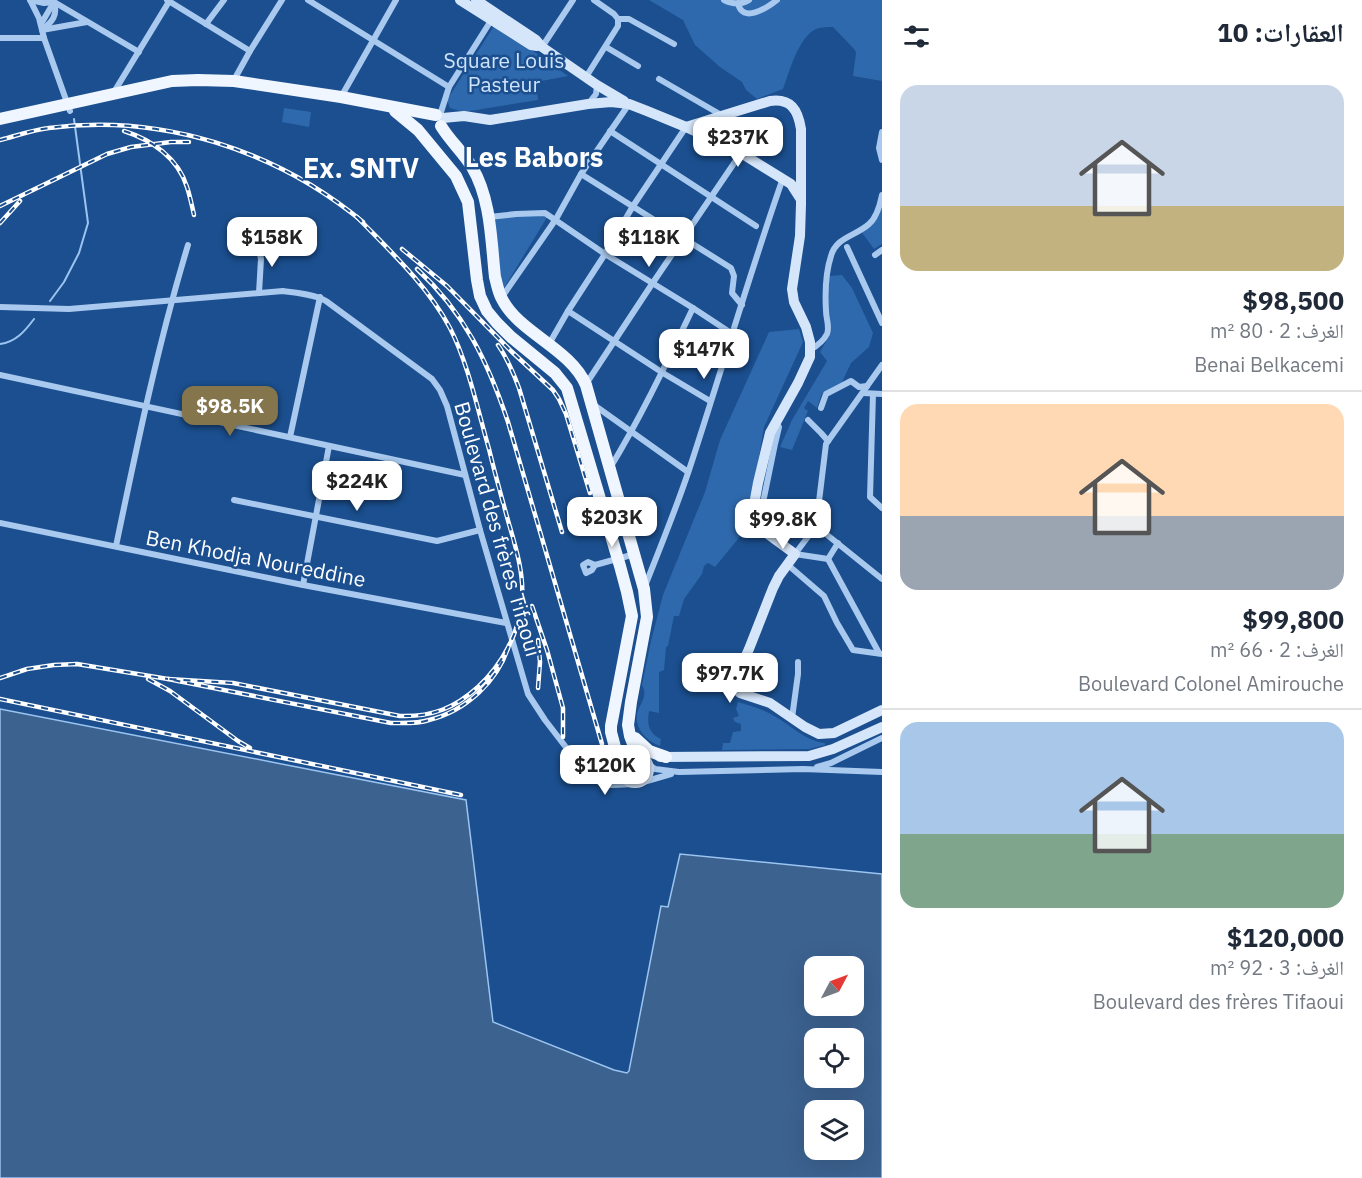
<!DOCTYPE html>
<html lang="ar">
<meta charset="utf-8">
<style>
:root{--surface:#fff;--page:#f2f2f3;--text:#1f2937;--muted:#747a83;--line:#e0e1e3;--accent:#84754c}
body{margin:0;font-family:"IBM Plex Sans","Noto Naskh Arabic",sans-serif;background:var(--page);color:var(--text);direction:rtl;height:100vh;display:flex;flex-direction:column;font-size:22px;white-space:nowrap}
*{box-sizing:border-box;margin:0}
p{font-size:20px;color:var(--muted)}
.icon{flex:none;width:33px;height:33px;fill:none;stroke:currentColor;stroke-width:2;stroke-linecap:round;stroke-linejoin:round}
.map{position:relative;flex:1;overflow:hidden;direction:ltr}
.sheet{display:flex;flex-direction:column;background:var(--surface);width:480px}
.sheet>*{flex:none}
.needle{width:39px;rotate:49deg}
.controls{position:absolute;left:804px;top:956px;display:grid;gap:12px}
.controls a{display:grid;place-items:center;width:60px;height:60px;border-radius:12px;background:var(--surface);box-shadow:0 6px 24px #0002;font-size:30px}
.price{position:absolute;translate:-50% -51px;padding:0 14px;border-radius:12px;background:#fff;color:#222;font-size:20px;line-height:39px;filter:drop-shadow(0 2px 3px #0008)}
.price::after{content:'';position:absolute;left:50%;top:36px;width:18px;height:14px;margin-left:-9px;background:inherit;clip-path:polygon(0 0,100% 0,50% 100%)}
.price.selected{background:var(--accent);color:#fff}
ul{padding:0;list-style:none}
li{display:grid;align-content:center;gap:12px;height:318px;padding:0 18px}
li+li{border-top:2px solid var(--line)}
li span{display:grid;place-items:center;height:186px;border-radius:18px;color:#555}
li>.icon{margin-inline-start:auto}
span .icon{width:108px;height:108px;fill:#fffc;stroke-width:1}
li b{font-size:26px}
h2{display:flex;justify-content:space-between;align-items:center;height:72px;padding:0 18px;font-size:26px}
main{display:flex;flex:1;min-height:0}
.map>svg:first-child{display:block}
.green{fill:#2e69ad}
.water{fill:#3c6290;stroke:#9cc4f0;stroke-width:1.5;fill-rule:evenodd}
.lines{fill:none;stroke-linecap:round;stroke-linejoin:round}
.stream{stroke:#9cc4f0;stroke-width:2}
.street{stroke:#a9c9ee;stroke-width:6}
.secondary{stroke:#d6e6fa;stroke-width:10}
.primary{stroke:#f0f6ff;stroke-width:12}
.rail-casing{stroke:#fff;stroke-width:4.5}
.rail{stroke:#1b4f8f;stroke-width:2;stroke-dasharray:7;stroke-linecap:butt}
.labels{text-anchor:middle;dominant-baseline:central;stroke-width:5;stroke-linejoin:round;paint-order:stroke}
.park-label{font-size:21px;fill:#cfe3fa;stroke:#1b4f8f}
.street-label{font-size:21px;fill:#fff;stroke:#1b4f8f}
.district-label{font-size:27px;font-weight:bold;fill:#fff;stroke:#1b4f8f}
</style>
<main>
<section class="sheet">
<h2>العقارات: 10<svg class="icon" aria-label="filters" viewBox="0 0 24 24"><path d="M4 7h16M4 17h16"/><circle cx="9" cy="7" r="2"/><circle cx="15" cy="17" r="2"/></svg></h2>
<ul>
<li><span style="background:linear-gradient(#c9d6e8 65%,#c2b280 0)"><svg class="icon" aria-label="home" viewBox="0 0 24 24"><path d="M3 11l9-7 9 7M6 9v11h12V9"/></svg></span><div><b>$98,500</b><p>الغرف: 2 · 80 m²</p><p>Benai Belkacemi</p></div></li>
<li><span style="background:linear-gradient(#ffd9b3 60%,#9aa5b1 0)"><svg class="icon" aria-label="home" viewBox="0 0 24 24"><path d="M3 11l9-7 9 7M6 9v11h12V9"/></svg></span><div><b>$99,800</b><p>الغرف: 2 · 66 m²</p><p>Boulevard Colonel Amirouche</p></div></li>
<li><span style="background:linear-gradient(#a9c7e8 60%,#7fa58c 0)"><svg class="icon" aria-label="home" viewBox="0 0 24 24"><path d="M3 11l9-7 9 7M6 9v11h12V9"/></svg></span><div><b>$120,000</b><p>الغرف: 3 · 92 m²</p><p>Boulevard des frères Tifaoui</p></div></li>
</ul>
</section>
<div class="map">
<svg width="882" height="1178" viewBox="0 0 882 1178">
<rect width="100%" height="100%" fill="#1b4f8f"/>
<g class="green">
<path d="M649,0h92l-3,6 12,-6h25l-24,14 26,-14h105v81l-29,-5 3,-23 -1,-3 -22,-23c-6,0 -14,0 -19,3 -17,11 -24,41 -31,59l-26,10 -11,-9 -4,-8 -22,-15 -25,-22 -12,-25z"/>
<polygon points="494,26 530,49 568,76 536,82 538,100 464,112 450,108 447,100"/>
<polygon points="284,108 311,112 309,127 282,122"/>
<polygon points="882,195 882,244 874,249 860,230 870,223"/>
<polygon points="492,214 549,214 501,293"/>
<polygon points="842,275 852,288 873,333 869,347 851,363 842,382 822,393 817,408 808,401 804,408 808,411 792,450 780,447 792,420 827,361 820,352 831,333 828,315 829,276"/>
<path d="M799,329l4,13 -39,85 -17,101 -32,39 -7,-4 -4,3 -2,8 -18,25 -5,17h-5l-6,30 -2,1 -2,23 -5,2v41l-10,-2c-2,13 -1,22 12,28l-1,7c-15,-6 -29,-21 -21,-38 4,-8 8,-14 3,-23l9,-44 12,-46 42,-103 15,-52 49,-108z"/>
<path d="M738,702c12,4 25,7 36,14 17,9 31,25 51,27v2l-16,4 -87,1 1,-7h7l3,-11 8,-1v-7l-6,-2 -2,-4 6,-2 -3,-7z"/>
</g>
<path class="water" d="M0,709l466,91 27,222 121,48 13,3 2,-2 32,-165 7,1 12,-53 202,20v304h-882zM814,966h40v39h-40zM814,1038h40v39h-40zM814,1110h40v39h-40z"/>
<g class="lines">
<g class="stream">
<polyline points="50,301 64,282 79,253 88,223 74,119"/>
<path d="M0,344c16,-2 25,-13 34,-25"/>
</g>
<g class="street">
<polyline points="30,0 44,3 54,2 139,52"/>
<polyline points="30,0 39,18 44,38 70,111"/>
<polyline points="167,0 250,51"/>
<polyline points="308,0 449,87"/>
<polyline points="594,0 614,14 618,19"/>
<path d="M724,0c8,4 17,5 25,0"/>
<path d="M738,3c4,21 29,5 39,-3"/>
<polyline points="618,19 629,19 674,44"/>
<polyline points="41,24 54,2"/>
<polyline points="206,24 224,0"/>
<path d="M43,29c9,-7 15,-14 11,-26"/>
<polyline points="42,30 87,22"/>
<polyline points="0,38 44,38"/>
<polyline points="542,47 573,0"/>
<polyline points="606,47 638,66"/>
<polyline points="586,77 618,26 618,19"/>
<polyline points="659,79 723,116"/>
<polyline points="234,80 250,51 282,0"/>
<polyline points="114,92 170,0"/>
<polyline points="341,97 396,0"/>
<polyline points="589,103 596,94 597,85"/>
<polyline points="440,115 449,87 492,19"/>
<polyline points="610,131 756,226"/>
<polyline points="882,132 879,148 882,160"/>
<polyline points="581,174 731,268 734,276 732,293 742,305"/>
<polyline points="489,217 516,214 545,213 605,254 693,308 731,333"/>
<polyline points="847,247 882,323"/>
<polyline points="875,255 882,250"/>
<polyline points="259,293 261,259 260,254 262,240"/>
<polyline points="502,297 556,219 581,174 629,104"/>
<path d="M0,307l69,2 214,-18c14,2 31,3 43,10l106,78 8,11 7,16 33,124 48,164 17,26 40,52 14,10 7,2 6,1 23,-1"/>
<polyline points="568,311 663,373 710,401"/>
<polyline points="549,344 568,311 605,254 633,206 686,127"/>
<path d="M810,350c7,-4 13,-8 17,-16 3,-7 -1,-15 -1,-23 -1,-18 -1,-37 5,-55 5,-19 25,-20 38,-32 7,-6 11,-19 13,-29"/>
<polyline points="0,375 465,475"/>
<polyline points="586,384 652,284 741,153"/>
<polyline points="863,393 882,394"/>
<polyline points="873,394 870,497 882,508"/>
<polyline points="594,405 688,472"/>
<polyline points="821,408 826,394 851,381 859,387 867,386"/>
<polyline points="808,420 821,433 828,441"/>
<polyline points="290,437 320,297"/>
<path d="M610,468c31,-51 57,-106 83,-160"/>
<polyline points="234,500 437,541 480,530"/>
<polyline points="759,522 775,444 779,427 776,422"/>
<polyline points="0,523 303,585 506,623"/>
<polyline points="816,526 826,444 882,365"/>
<polyline points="838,543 828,559 795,554 816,526 882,579"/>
<path d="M116,546c21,-101 42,-202 72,-301"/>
<polyline points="828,559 879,653"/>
<polygon points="588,562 595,565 592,570 586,573 583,565"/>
<polyline points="595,565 635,554"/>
<polyline points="788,565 824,596 837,623 853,650 882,654"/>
<polyline points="303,585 329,446"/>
<path d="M645,586c15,-38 31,-77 44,-116 32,-97 60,-195 94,-292"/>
<polyline points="792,718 798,674 798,662"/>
<polyline points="648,764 655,769 679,772 803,769 882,772"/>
<polyline points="817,767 831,763 882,738"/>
<polyline points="588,773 598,774 602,773 626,758"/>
<polyline points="640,783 671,774"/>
</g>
<g class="secondary">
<polyline points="460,0 531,45 537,46"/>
<polyline points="476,0 536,40 542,47 597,85 624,101"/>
<polyline points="443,118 464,116 490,120 588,104 611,102 629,104 647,111 686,127 741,153 791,184 800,198"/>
<path d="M686,127l84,-26c21,-3 28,9 31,28v75l-1,32 -8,53 2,13 12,25 4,15v15l-12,26 -28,50 -12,50 -5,27 2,8 6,11 34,25 -16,22 -6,12 -24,61 -14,31v6l5,7 30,10 35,24 14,7 15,-1 48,-23"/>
<circle cx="635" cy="769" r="14"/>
<polyline points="660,757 809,756 833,749 882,727"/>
</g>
<g class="primary">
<polyline points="395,111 418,130 456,176 468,202 477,280 480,296 487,311 497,323 511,337 555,373 567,388 620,566 627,592 632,616 611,726 611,732 621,770"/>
<polyline points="0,119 172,81 198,80 234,81 341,97 436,115"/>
<path d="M441,126c9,15 22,26 31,41 19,32 19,73 23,110 2,7 3,15 7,22 17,34 68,49 84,86l58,204 3,28 -16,85 -3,23 2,11 3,8 11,15"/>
<polyline points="635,738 649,751 666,757"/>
</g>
<defs>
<g id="rail">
<path d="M124,131c28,9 54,27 63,56 3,9 5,19 7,28"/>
<path d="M0,140c16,-4 32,-10 49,-12 112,-15 227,22 314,94"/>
<polyline points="0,206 107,154 131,147 171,142 189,142"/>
<path d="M357,217c34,35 70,68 93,111 18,35 28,83 39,121 6,25 13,50 20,75 7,24 15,50 13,75 -2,33 -20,66 -44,88 -23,21 -46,30 -78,29l-167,-33 -65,-4 223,44c13,0 26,1 38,-3 37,-9 69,-39 80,-75"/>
<polyline points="0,223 20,201"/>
<polyline points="402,249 447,286 511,351 553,390 559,399 566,414 590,493"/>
<path d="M417,269c47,43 71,93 91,153l94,322"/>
<path d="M498,345c9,13 15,27 21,43l43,144"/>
<polyline points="532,606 547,650 563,708 563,737"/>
<polyline points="0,678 27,669 54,665 77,664 168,679"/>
<polyline points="148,679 170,691 238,741 250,748"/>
<polyline points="538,688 540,662 538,640"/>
<polyline points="0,699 461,795"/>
</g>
</defs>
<use href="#rail" class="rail-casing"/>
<use href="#rail" class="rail"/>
</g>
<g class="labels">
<g class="park-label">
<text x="504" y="60">Square Louis<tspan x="504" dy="24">Pasteur</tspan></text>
</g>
<g class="street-label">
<text transform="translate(498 529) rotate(74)">Boulevard des frères Tifaoui</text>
<text transform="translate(256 558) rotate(11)">Ben Khodja Noureddine</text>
</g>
<g class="district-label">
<text x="534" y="156">Les Babors</text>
<text x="361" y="167">Ex. SNTV</text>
</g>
</g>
</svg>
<div class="controls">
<a><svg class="needle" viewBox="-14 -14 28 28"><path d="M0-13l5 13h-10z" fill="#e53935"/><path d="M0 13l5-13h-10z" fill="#747a83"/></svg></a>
<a><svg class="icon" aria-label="locate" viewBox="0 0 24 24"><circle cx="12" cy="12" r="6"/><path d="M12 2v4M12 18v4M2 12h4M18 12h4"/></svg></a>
<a><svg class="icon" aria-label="layers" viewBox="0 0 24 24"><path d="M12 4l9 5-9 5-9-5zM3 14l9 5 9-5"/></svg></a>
</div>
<b class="price" style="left:738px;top:168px">$237K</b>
<b class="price" style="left:272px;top:268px">$158K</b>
<b class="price" style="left:649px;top:268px">$118K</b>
<b class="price" style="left:704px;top:380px">$147K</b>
<b class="price selected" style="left:230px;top:437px">$98.5K</b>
<b class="price" style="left:357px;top:512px">$224K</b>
<b class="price" style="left:612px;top:548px">$203K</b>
<b class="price" style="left:783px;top:550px">$99.8K</b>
<b class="price" style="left:730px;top:704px">$97.7K</b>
<b class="price" style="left:605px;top:796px">$120K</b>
</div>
</main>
